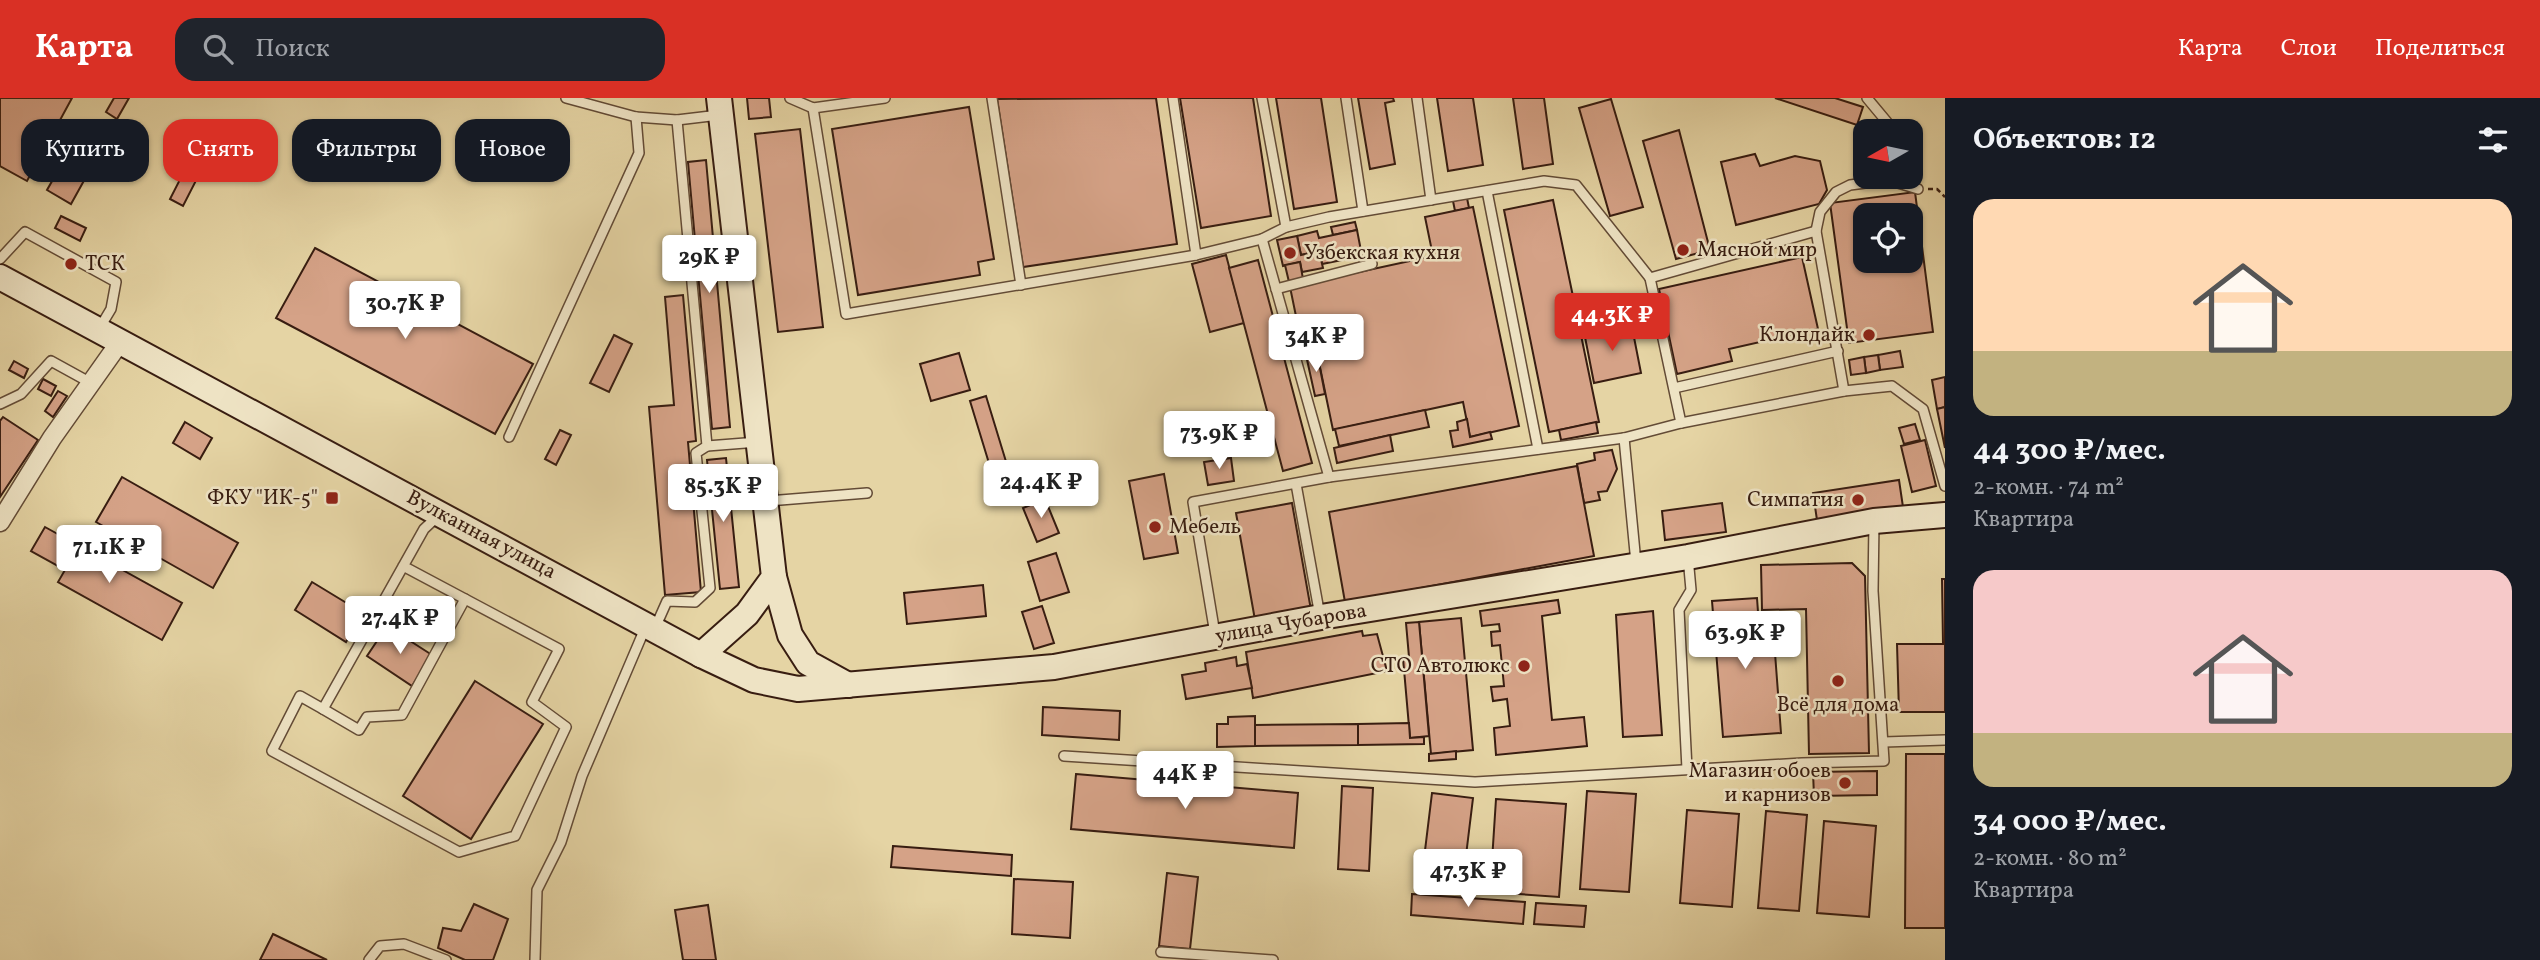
<!DOCTYPE html>
<html lang="ru">
<meta charset="utf-8">
<style>
:root{--surface:#171b24;--page:#20242c;--text:#f1f3f6;--muted:#9ea1a6;--accent:#d93025}
body{margin:0;font-family:Vollkorn,serif;background:var(--page);color:var(--text);height:100vh;display:flex;flex-direction:column;font-size:26px;white-space:nowrap}
*{box-sizing:border-box;margin:0}
p{font-size:23px;color:var(--muted)}
.icon{flex:none;width:38px;height:38px;fill:none;stroke:currentColor;stroke-width:2;stroke-linecap:round;stroke-linejoin:round}
.map{position:relative;flex:1;overflow:hidden}
.panel{display:flex;flex-direction:column;background:var(--surface);width:595px}
.panel>*{flex:none}
.banner{position:absolute;left:21px;top:21px;width:665px;height:63px;display:flex;gap:14px}
.needle{width:46px;rotate:261deg}
.buttons{position:absolute;left:1853px;top:21px;display:grid;gap:14px}
.buttons a{display:grid;place-items:center;width:70px;height:70px;border-radius:14px;background:var(--surface);box-shadow:0 2px 5px #0004;font-size:35px}
.price{position:absolute;translate:-50% -60px;padding:0 16px;border-radius:7px;background:#fff;color:#222;font-size:23px;line-height:46px;filter:drop-shadow(0 2px 4px #0008)}
.price::after{content:'';position:absolute;left:50%;top:42px;width:21px;height:16px;margin-left:-10px;background:inherit;clip-path:polygon(0 0,100% 0,50% 100%)}
.price.selected{background:var(--accent);color:#fff}
ul{padding:0;list-style:none}
li{display:grid;align-content:center;gap:14px;height:371px;padding:0 28px}
li span{display:grid;place-items:center;height:217px;border-radius:21px;color:#555}
li>.icon{margin-inline-start:auto}
span .icon{width:126px;height:126px;fill:#fffc;stroke-width:1}
li b{font-size:30px}
h2{display:flex;justify-content:space-between;align-items:center;height:84px;padding:0 28px;font-size:30px}
.pill{padding:0 24px;border-radius:21px;background:var(--surface);box-shadow:0 2px 5px #0004;font-size:24px;line-height:63px}
.pill.selected{background:var(--accent);color:#fff}
header{display:flex;align-items:center;gap:42px;box-sizing:border-box;height:98px;padding:0 35px;background:var(--accent);color:#fff}
header strong{font-size:33px}
nav{display:flex;gap:38px;margin-inline-start:auto;font-size:24px}
.search{width:490px;height:63px;background:var(--page);display:flex;align-items:center;gap:18px;box-sizing:border-box;padding:0 24px;border-radius:21px;color:var(--muted);font-size:26px}
main{display:flex;flex:1;min-height:0}
.map>svg:first-child{display:block}
.building{fill:#d5a287;stroke:#381d11;stroke-width:2;fill-rule:evenodd}
.lines{fill:none;stroke-linecap:round;stroke-linejoin:round}
.lane-casing{stroke:#634b36;stroke-width:12}
.street-casing{stroke:#634b36;stroke-width:21}
.secondary-casing{stroke:#381d11;stroke-width:28}
.path{stroke:#381d11;stroke-width:2.5;stroke-dasharray:5 3.5;stroke-linecap:butt}
.lane{stroke:#eee3c4;stroke-width:9}
.street{stroke:#eee3c4;stroke-width:18}
.secondary{stroke:#eee3c4;stroke-width:24}
.poi-dot{fill:#8f2418;stroke:#eee3c4;stroke-width:2.5}
.labels{text-anchor:middle;dominant-baseline:central;stroke-width:5;stroke-linejoin:round;paint-order:stroke}
.poi-label{font-size:21px;fill:#381d11;stroke:#eee3c4;text-anchor:end}
.street-label{font-size:21px;fill:#381d11;stroke:#eee3c4}
</style>
<header>
<strong>Карта</strong>
<div class="search"><svg class="icon" aria-label="search" viewBox="0 0 24 24"><circle cx="10" cy="10" r="6"/><path d="M15 15l6 6"/></svg>Поиск</div>
<nav><a>Карта</a><a>Слои</a><a>Поделиться</a></nav>
</header>
<main>
<div class="map">
<svg width="1945" height="862" viewBox="0 0 1945 862">
<rect width="100%" height="100%" fill="#e5d4a4"/>
<filter id="stains"><feTurbulence type="fractalNoise" baseFrequency=".00286" numOctaves="4"/><feColorMatrix values="0 0 0 0 .2 0 0 0 0 .09 0 0 0 0 .02 0 0 0 .5 -.17"/></filter>
<radialGradient id="worn" r=".72"><stop offset=".6" stop-color="#630" stop-opacity="0"/><stop offset="1" stop-color="#630" stop-opacity=".3"/></radialGradient>
<g class="building">
<polygon points="0,0 72,0 27,83 0,68"/>
<polygon points="114,0 129,0 117,21 106,14"/>
<polygon points="747,0 769,0 771,19 749,21"/>
<polygon points="1156,0 1177,146 1023,169 997,1"/>
<polygon points="1180,0 1253,0 1271,118 1201,130"/>
<polygon points="1276,0 1321,0 1337,104 1294,111"/>
<polygon points="1358,0 1393,0 1394,3 1385,5 1395,66 1370,71"/>
<polygon points="1437,0 1473,0 1483,67 1448,73"/>
<polygon points="1513,0 1544,0 1553,66 1523,71"/>
<polygon points="1775,0 1835,0 1863,9 1857,27"/>
<polygon points="1611,1 1643,109 1610,118 1579,10"/>
<polygon points="969,9 994,161 978,164 980,177 858,197 832,31"/>
<polygon points="800,31 823,229 778,234 755,36"/>
<polygon points="1679,32 1710,152 1676,161 1643,43"/>
<polygon points="194,54 207,61 183,108 170,101"/>
<polygon points="1755,56 1760,68 1795,58 1820,63 1827,92 1819,106 1736,127 1721,64"/>
<polygon points="67,57 91,70 71,106 47,92"/>
<polygon points="706,62 730,329 712,331 688,64"/>
<path d="M1915,94l18,140 -84,11 -19,-140zM1866,117h45v46h-45z"/>
<polygon points="1467,100 1469,110 1455,113 1453,103"/>
<polygon points="1553,102 1599,324 1549,334 1504,112"/>
<polygon points="1473,109 1519,328 1470,339 1463,304 1333,332 1317,255 1304,257 1290,189 1433,158 1425,119"/>
<polygon points="61,118 86,130 80,143 55,130"/>
<polygon points="1355,124 1357,132 1333,137 1331,129"/>
<polygon points="1357,132 1362,158 1322,166 1319,153 1301,157 1297,138 1317,133 1319,140"/>
<polygon points="1297,138 1301,157 1319,153 1323,170 1302,174 1300,164 1283,168 1277,142"/>
<polygon points="315,150 533,266 495,336 276,220"/>
<polygon points="1226,157 1244,225 1210,234 1192,166"/>
<polygon points="1802,159 1818,231 1729,251 1732,263 1677,276 1659,191"/>
<polygon points="1258,162 1312,365 1283,373 1229,170"/>
<polygon points="1300,164 1303,181 1289,184 1285,167"/>
<polygon points="683,197 696,343 688,344 701,494 665,497 649,309 674,307 665,199"/>
<polygon points="1631,224 1641,275 1594,285 1584,234"/>
<polygon points="614,237 632,246 609,294 590,285"/>
<polygon points="1900,253 1903,269 1880,272 1878,257"/>
<polygon points="959,255 970,292 931,303 920,266"/>
<polygon points="1317,255 1325,296 1315,298 1306,257"/>
<polygon points="1878,257 1880,272 1866,275 1864,259"/>
<polygon points="1864,259 1866,275 1851,277 1849,262"/>
<polygon points="14,263 28,271 24,280 9,272"/>
<polygon points="1945,279 1945,309 1937,311 1932,282"/>
<polygon points="43,281 56,288 51,298 38,291"/>
<polygon points="58,293 67,298 53,319 45,313"/>
<polygon points="986,298 1015,393 999,398 970,303"/>
<polygon points="1945,309 1945,350 1937,311"/>
<polygon points="1425,312 1429,329 1339,348 1335,331"/>
<polygon points="3,319 38,342 0,399 0,323"/>
<polygon points="1467,321 1470,339 1490,334 1492,341 1453,349 1450,333 1458,332 1457,324"/>
<polygon points="185,324 212,340 200,361 173,345"/>
<polygon points="1596,324 1598,335 1561,342 1559,332"/>
<polygon points="1915,326 1920,342 1904,346 1899,330"/>
<polygon points="560,332 571,337 556,367 545,361"/>
<polygon points="1390,337 1393,353 1337,365 1334,350"/>
<polygon points="1925,342 1936,388 1912,394 1901,348"/>
<polygon points="1612,352 1617,371 1607,393 1598,394 1600,402 1584,405 1577,366 1595,362 1594,355"/>
<polygon points="726,360 739,489 720,491 707,362"/>
<polygon points="1231,360 1234,383 1208,387 1204,364"/>
<polygon points="1577,368 1594,458 1345,504 1329,414"/>
<polygon points="1164,376 1178,455 1144,461 1129,383"/>
<polygon points="122,379 238,445 213,490 96,424"/>
<polygon points="1899,382 1903,409 1817,422 1813,395"/>
<polygon points="1045,401 1059,435 1037,444 1023,410"/>
<polygon points="1292,405 1311,512 1255,522 1236,415"/>
<polygon points="1722,405 1726,434 1665,442 1662,413"/>
<polygon points="45,429 182,505 162,542 58,484 65,472 31,453"/>
<polygon points="1056,455 1069,494 1040,503 1028,464"/>
<polygon points="1852,465 1865,478 1869,655 1809,656 1806,511 1762,512 1761,467"/>
<polygon points="1942,481 1945,481 1945,614 1899,614 1897,546 1943,546"/>
<polygon points="312,484 363,515 346,544 295,512"/>
<polygon points="983,487 986,518 907,526 904,495"/>
<polygon points="1757,500 1761,556 1775,555 1781,635 1723,639 1712,503"/>
<polygon points="1558,502 1560,515 1542,518 1552,622 1584,619 1587,648 1496,657 1494,630 1510,628 1507,601 1493,603 1491,589 1504,588 1500,547 1492,548 1491,534 1500,533 1499,526 1482,528 1480,513"/>
<polygon points="1042,508 1054,545 1034,551 1022,514"/>
<polygon points="1653,513 1662,637 1623,639 1616,517"/>
<polygon points="1461,520 1473,652 1431,656 1419,524"/>
<polygon points="1419,524 1429,638 1410,640 1403,560 1409,559 1406,525"/>
<polygon points="387,528 432,557 412,588 367,558"/>
<polygon points="1362,533 1363,538 1377,536 1387,573 1253,600 1246,554"/>
<polygon points="1236,559 1237,568 1247,566 1252,590 1186,601 1182,577 1206,573 1205,565"/>
<polygon points="475,583 543,626 471,741 403,698"/>
<polygon points="1043,609 1120,613 1119,642 1042,637"/>
<polygon points="1255,618 1255,648 1217,649 1217,626 1228,626 1228,619"/>
<polygon points="1409,625 1410,640 1424,639 1424,646 1358,647 1358,626"/>
<polygon points="1358,626 1358,647 1255,648 1255,627"/>
<polygon points="1456,653 1456,661 1429,663 1429,656"/>
<polygon points="1906,656 1945,656 1945,830 1905,830"/>
<polygon points="1877,673 1877,697 1814,698 1813,674"/>
<polygon points="1076,676 1298,695 1294,750 1071,731"/>
<polygon points="1342,688 1373,690 1369,773 1338,771"/>
<polygon points="1587,693 1636,696 1629,794 1580,791"/>
<polygon points="1432,695 1473,700 1464,774 1423,769"/>
<polygon points="1496,701 1566,706 1559,799 1490,794"/>
<polygon points="1687,712 1739,716 1732,809 1680,805"/>
<polygon points="1766,713 1807,717 1799,813 1758,810"/>
<polygon points="1824,723 1876,728 1869,819 1817,815"/>
<polygon points="893,748 1012,757 1011,778 891,769"/>
<polygon points="1167,775 1198,779 1190,851 1159,848"/>
<polygon points="1014,781 1073,784 1070,840 1012,836"/>
<polygon points="1412,796 1525,804 1523,826 1411,817"/>
<polygon points="1536,805 1586,808 1584,829 1534,826"/>
<polygon points="474,806 508,821 493,862 465,862 438,850 443,830 461,833"/>
<polygon points="708,807 716,862 683,862 675,812"/>
<polygon points="273,836 327,862 260,862"/>
</g>
<g class="lines">
<defs>
<g id="lane">
<polyline points="566,0 636,19 677,22 719,17"/>
<polyline points="790,0 813,10 885,0"/>
<polyline points="992,0 1021,187"/>
<polyline points="1173,0 1196,157 1262,141 1286,129 1329,119 1544,83 1576,87 1650,180 1816,133 1844,293"/>
<polyline points="1262,0 1286,129"/>
<polyline points="1346,0 1363,113"/>
<polyline points="1417,0 1431,102"/>
<polyline points="1867,0 1887,24"/>
<polyline points="813,10 846,216 1196,157"/>
<polyline points="1487,93 1538,351"/>
<polyline points="1816,133 1820,114 1836,94 1850,87 1888,82 1918,91"/>
<polyline points="1262,141 1329,379 1624,340 1681,325 1844,293 1892,288 1923,311 1945,388"/>
<polyline points="0,161 25,134 116,184 111,211 99,231"/>
<polyline points="1650,180 1681,325"/>
<polyline points="1276,191 1372,166"/>
<polyline points="1674,290 1838,253"/>
<polyline points="0,306 21,296 51,263 91,285"/>
<polyline points="509,339 639,55 636,19"/>
<polyline points="1624,340 1636,465"/>
<polyline points="707,348 758,344"/>
<polyline points="1296,386 1320,518"/>
<polyline points="768,403 867,395"/>
<polyline points="403,468 559,551 532,604 566,629 515,738 459,754 272,653 300,598 323,611 424,431 439,417"/>
<polyline points="655,530 667,503 695,504 710,490 696,355 707,348 677,22"/>
<polyline points="1215,536 1193,404 1329,379"/>
<polyline points="323,611 359,632 367,619 402,617 465,501"/>
<polyline points="1884,644 1945,642"/>
<polyline points="1064,658 1475,684 1802,665 1884,663 1873,493 1874,424"/>
<polyline points="1687,671 1679,512 1691,492 1688,459"/>
<polyline points="1161,854 1273,862"/>
<polyline points="369,862 380,848 404,846 446,862"/>
<polyline points="535,862 537,792 561,744 582,678 646,528"/>
</g>
<polyline id="street" points="0,424 52,340 120,244"/>
<g id="secondary">
<polyline points="0,179 701,557 754,582 798,591 1054,569 1321,519 1688,459 1874,423 1945,417"/>
<polyline points="774,479 790,537 808,565 848,587"/>
<polyline points="701,557 747,516 774,479 719,0"/>
</g>
</defs>
<use href="#lane" class="lane-casing"/>
<use href="#street" class="street-casing"/>
<use href="#secondary" class="secondary-casing"/>
<polyline class="path" points="1928,91 1937,91 1945,99"/>
<use href="#lane" class="lane"/>
<use href="#street" class="street"/>
<use href="#secondary" class="secondary"/>
</g>
<g class="poi-dot">
<circle cx="1683" cy="152" r="7"/>
<circle cx="1290" cy="155" r="7"/>
<circle cx="71" cy="166" r="7"/>
<circle cx="1869" cy="237" r="7"/>
<rect x="325" y="393" width="14" height="14" rx="3.5"/>
<circle cx="1858" cy="402" r="7"/>
<circle cx="1155" cy="429" r="7"/>
<circle cx="1524" cy="568" r="7"/>
<circle cx="1838" cy="583" r="7"/>
<circle cx="1845" cy="685" r="7"/>
</g>
<g class="labels">
<g class="poi-label">
<text x="1697" y="152" text-anchor="start">Мясной мир</text>
<text x="1304" y="155" text-anchor="start">Узбекская кухня</text>
<text x="85" y="166" text-anchor="start">ТСК</text>
<text x="1855" y="237">Клондайк</text>
<text x="318" y="400">ФКУ "ИК-5"</text>
<text x="1844" y="402">Симпатия</text>
<text x="1169" y="429" text-anchor="start">Мебель</text>
<text x="1510" y="568">СТО Автолюкс</text>
<text x="1838" y="607" text-anchor="middle">Всё для дома</text>
<text x="1831" y="673">Магазин обоев<tspan x="1831" dy="24">и карнизов</tspan></text>
</g>
<g class="street-label">
<text transform="translate(481 437) rotate(28)">Вулканная улица</text>
<text transform="translate(1291 526) rotate(-10)">улица Чубарова</text>
</g>
</g>
<rect width="100%" height="100%" filter="url(#stains)"/>
<rect width="100%" height="100%" fill="url(#worn)"/>
</svg>
<div class="buttons">
<a><svg class="needle" viewBox="-14 -14 28 28"><path d="M0-13l5 13h-10z" fill="#e53935"/><path d="M0 13l5-13h-10z" fill="#9ea1a6"/></svg></a>
<a><svg class="icon" aria-label="locate" viewBox="0 0 24 24"><circle cx="12" cy="12" r="6"/><path d="M12 2v4M12 18v4M2 12h4M18 12h4"/></svg></a>
</div>
<b class="price" style="left:709px;top:197px">29K ₽</b>
<b class="price" style="left:405px;top:243px">30.7K ₽</b>
<b class="price selected" style="left:1612px;top:255px">44.3K ₽</b>
<b class="price" style="left:1316px;top:276px">34K ₽</b>
<b class="price" style="left:1219px;top:373px">73.9K ₽</b>
<b class="price" style="left:1041px;top:422px">24.4K ₽</b>
<b class="price" style="left:723px;top:426px">85.3K ₽</b>
<b class="price" style="left:109px;top:487px">71.1K ₽</b>
<b class="price" style="left:400px;top:558px">27.4K ₽</b>
<b class="price" style="left:1745px;top:573px">63.9K ₽</b>
<b class="price" style="left:1185px;top:713px">44K ₽</b>
<b class="price" style="left:1468px;top:811px">47.3K ₽</b>
<div class="banner">
<a class="pill">Купить</a>
<a class="pill selected">Снять</a>
<a class="pill">Фильтры</a>
<a class="pill">Новое</a>
</div>
</div>
<section class="panel">
<h2>Объектов: 12<svg class="icon" aria-label="filters" viewBox="0 0 24 24"><path d="M4 7h16M4 17h16"/><circle cx="9" cy="7" r="2"/><circle cx="15" cy="17" r="2"/></svg></h2>
<ul>
<li><span style="background:linear-gradient(#ffd9b3 70%,#c2b280 0)"><svg class="icon" aria-label="home" viewBox="0 0 24 24"><path d="M3 11l9-7 9 7M6 9v11h12V9"/></svg></span><div><b>44 300 ₽/мес.</b><p>2-комн. · 74 m²</p><p>Квартира</p></div></li>
<li><span style="background:linear-gradient(#f6c9c9 75%,#c2b280 0)"><svg class="icon" aria-label="home" viewBox="0 0 24 24"><path d="M3 11l9-7 9 7M6 9v11h12V9"/></svg></span><div><b>34 000 ₽/мес.</b><p>2-комн. · 80 m²</p><p>Квартира</p></div></li>
</ul>
</section>
</main>
